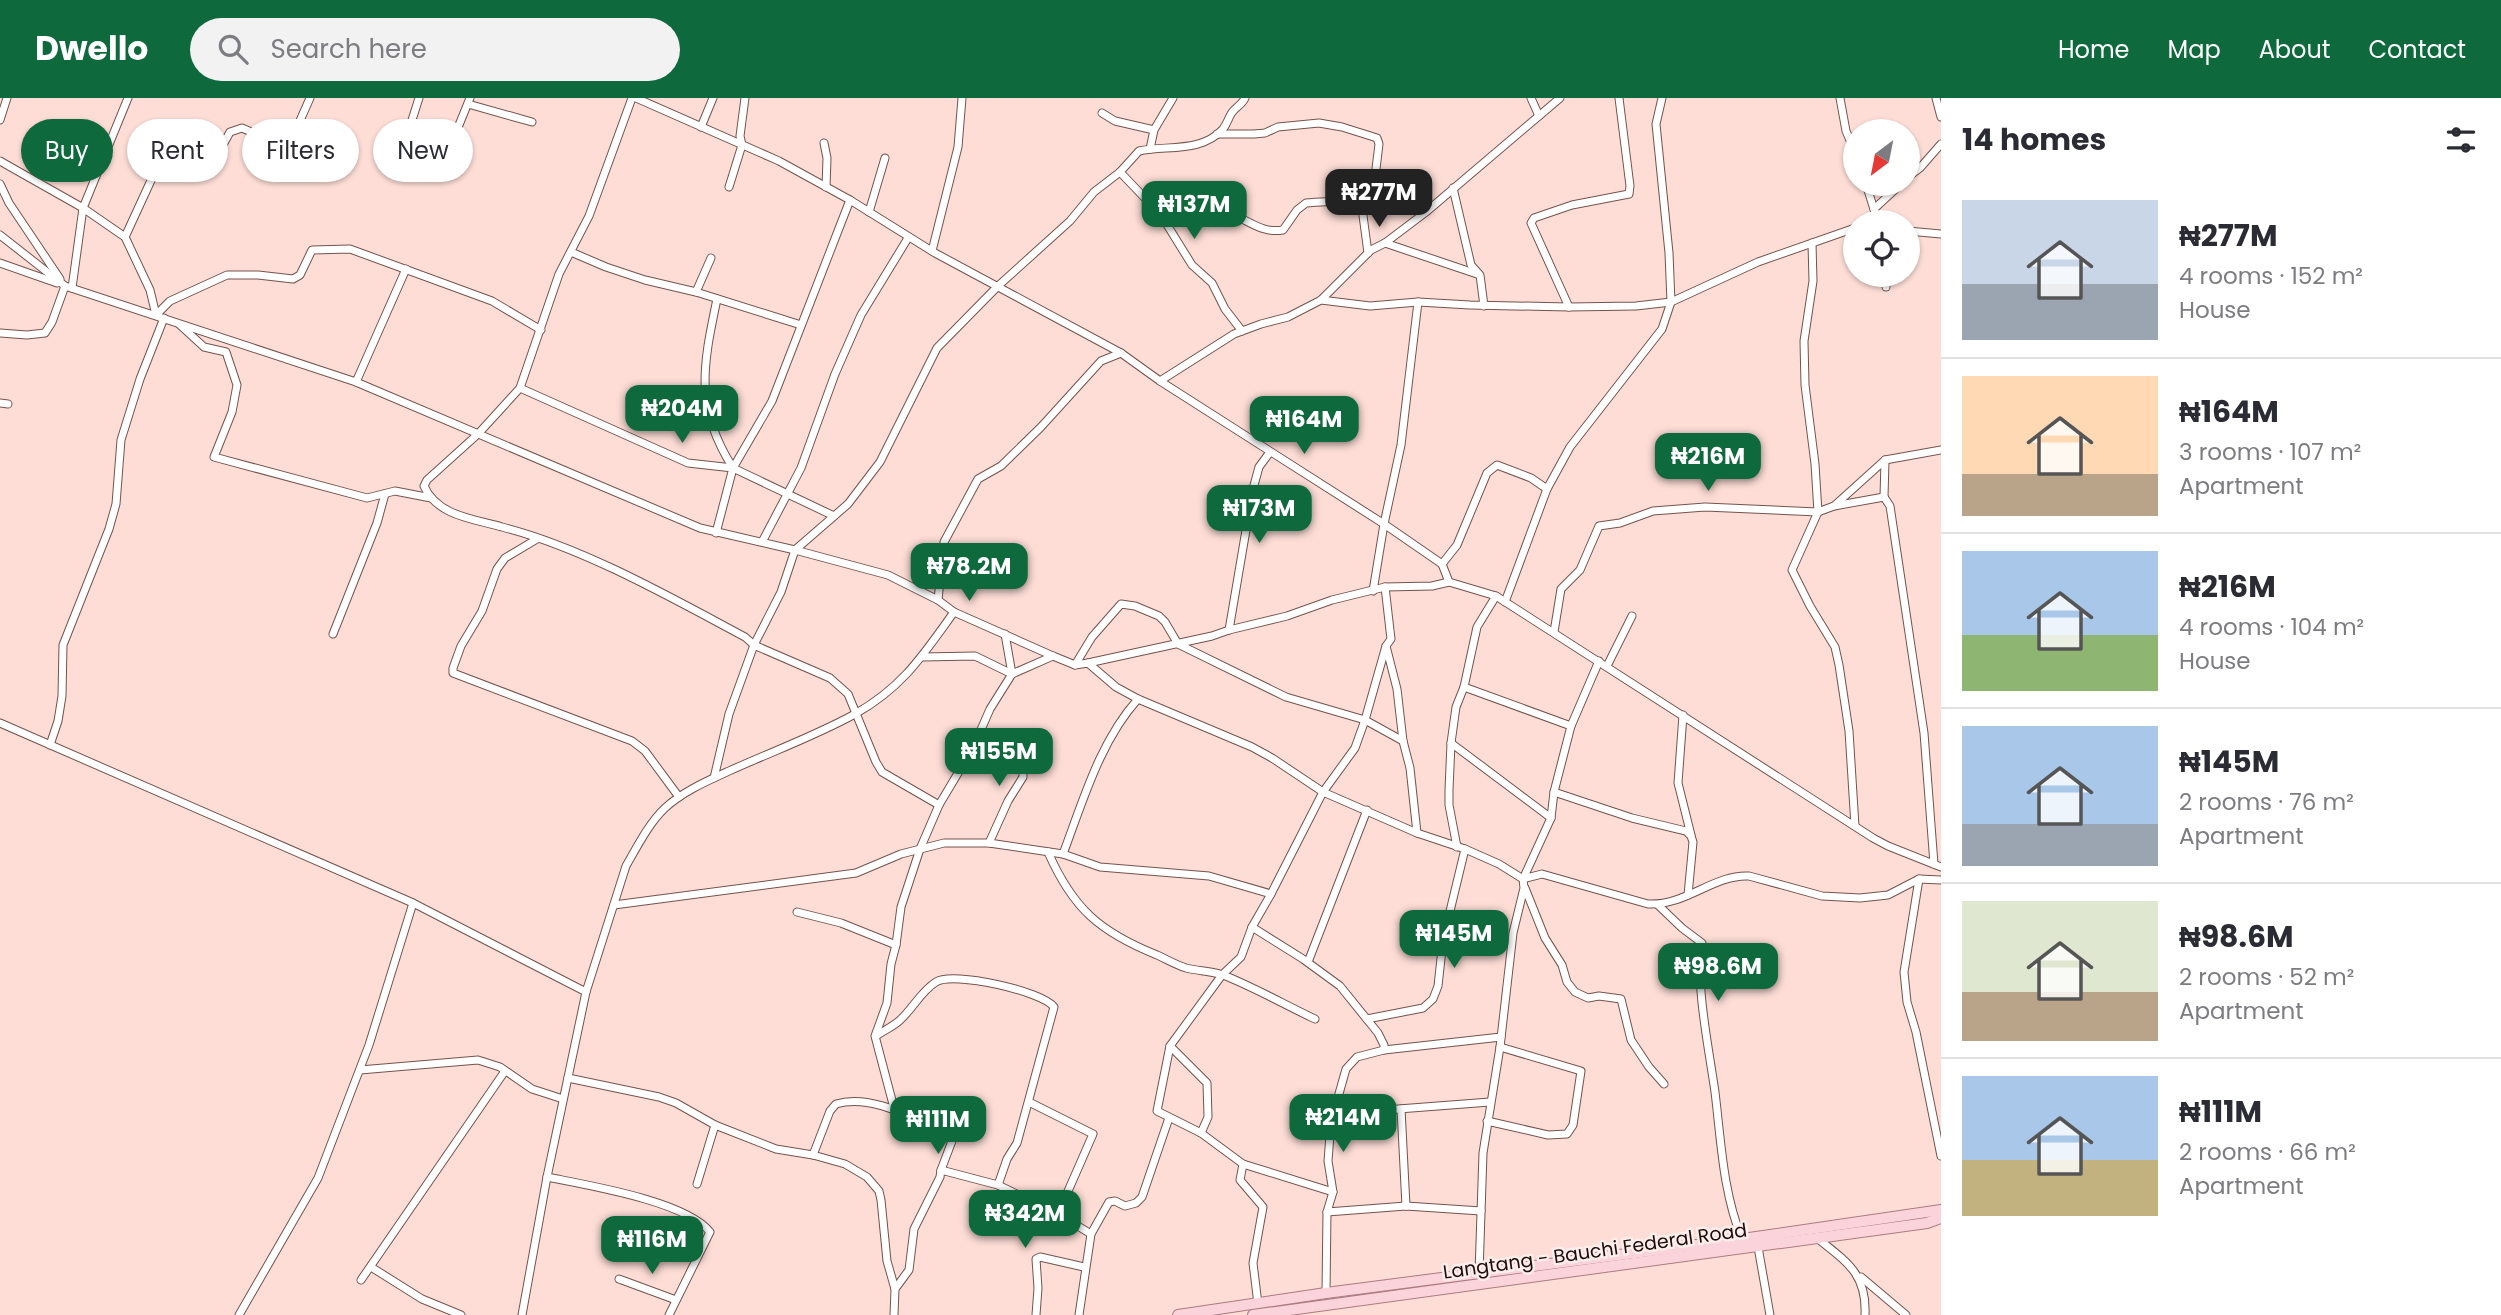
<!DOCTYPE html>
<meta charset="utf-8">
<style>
:root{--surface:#fff;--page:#f2f2f3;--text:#2b2b33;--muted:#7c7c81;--line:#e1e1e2;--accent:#0e693c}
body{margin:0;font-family:Poppins,sans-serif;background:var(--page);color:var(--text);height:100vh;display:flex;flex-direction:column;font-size:26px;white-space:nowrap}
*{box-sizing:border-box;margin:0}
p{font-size:23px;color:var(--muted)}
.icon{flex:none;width:38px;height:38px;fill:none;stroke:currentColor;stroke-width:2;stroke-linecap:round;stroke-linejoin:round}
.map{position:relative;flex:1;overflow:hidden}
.details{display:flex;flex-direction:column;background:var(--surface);width:560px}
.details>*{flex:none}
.hud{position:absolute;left:21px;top:21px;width:665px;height:63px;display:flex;gap:14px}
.needle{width:46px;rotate:212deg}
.controls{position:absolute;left:1843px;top:21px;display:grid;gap:14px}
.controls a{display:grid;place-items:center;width:77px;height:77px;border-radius:50%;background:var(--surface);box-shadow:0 2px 5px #0004;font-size:35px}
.price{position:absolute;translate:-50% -60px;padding:0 16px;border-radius:14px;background:var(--accent);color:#fff;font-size:23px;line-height:46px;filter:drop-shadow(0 2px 4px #0008)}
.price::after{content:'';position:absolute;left:50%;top:42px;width:21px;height:16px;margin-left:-10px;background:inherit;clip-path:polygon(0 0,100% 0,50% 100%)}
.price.on{background:#222;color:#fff}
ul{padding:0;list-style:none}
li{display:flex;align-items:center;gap:21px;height:175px;padding:0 21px}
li+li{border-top:2px solid var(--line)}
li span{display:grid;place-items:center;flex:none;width:196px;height:140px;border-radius:0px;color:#555}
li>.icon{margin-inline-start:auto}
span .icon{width:84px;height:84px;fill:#fffc;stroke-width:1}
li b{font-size:30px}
h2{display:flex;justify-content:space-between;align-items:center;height:84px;padding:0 21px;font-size:30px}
.pill{padding:0 24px;border-radius:32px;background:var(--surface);box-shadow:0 2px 5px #0004;font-size:24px;line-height:63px}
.pill.on{background:var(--accent);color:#fff}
header{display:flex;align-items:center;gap:42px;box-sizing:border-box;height:98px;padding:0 35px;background:var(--accent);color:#fff}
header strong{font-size:33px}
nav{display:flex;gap:38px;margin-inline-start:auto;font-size:24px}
.search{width:490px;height:63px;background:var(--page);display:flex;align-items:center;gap:18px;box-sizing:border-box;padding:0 24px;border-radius:38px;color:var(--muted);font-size:26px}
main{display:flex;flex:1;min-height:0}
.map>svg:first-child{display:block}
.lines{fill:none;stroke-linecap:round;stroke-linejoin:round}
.street-casing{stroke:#74534d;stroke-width:9}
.primary-casing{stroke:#ab7b81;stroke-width:12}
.street{stroke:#fff;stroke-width:7}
.primary{stroke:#fbd3da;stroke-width:10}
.labels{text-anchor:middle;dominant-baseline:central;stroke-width:5;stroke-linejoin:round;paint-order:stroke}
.street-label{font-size:19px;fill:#1b0e0b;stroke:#feeeeb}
</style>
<header>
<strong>Dwello</strong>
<div class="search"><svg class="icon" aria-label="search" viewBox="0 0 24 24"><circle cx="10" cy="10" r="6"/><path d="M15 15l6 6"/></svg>Search here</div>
<nav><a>Home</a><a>Map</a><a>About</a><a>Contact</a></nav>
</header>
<main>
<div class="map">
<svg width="1941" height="1217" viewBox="0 0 1941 1217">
<rect width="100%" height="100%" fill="#fdddd6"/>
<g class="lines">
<defs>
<g id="street">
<path d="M419,0l-20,63 2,4c12,5 25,15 38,9l31,-76"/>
<path d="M632,0l-43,118 -30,58 -39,114 -42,46 -51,46 -3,6c13,30 50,33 78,41 80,20 170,71 243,110l9,8 76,33 18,16 28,68 6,10 57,33"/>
<polyline points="636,0 779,63 850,102 935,155 1121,255 1160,283 1384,426 1442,466 1449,484 1496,498 1873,740 1888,748 1941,769"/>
<polyline points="1531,0 1539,18"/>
<polyline points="1840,0 1846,33 1855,54"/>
<polyline points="1936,0 1941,19"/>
<polyline points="468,6 532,24"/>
<polyline points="1102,15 1115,23 1154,32"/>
<polyline points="0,22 7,0"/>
<polyline points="701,29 713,0"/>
<polyline points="1217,36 1254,36 1265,35 1278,29 1319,25 1342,29 1377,40 1379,46 1375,79 1362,110 1368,155"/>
<polyline points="824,45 827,60 826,89"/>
<polyline points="1150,51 1154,32 1173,0"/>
<polyline points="0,63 83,110 125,139 150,192 156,217"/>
<polyline points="1120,74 1161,117 1192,167 1212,185 1225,211 1242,233"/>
<polyline points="1908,79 1920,70 1941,46"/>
<polyline points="0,86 9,105 60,181"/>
<polyline points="1866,86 1878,124"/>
<polyline points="729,89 742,47 740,38 745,0"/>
<polyline points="1453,90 1471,167 1480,177 1484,208"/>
<polyline points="1874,111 1901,86"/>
<polyline points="869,114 885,60"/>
<path d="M1161,117c19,-1 48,-6 66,-2 20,5 33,21 56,17l14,-20 9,-7c18,-1 41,-5 56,5"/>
<polyline points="1908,133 1941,136"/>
<polyline points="0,137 65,188 356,284 700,430 795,452 888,477 938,502 954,514 1053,558 1075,567 1088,565 1116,589 1138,601 1252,649 1272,660 1323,694 1417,735 1465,751 1499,766 1523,781 1524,790 1513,835 1500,949 1483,1055 1479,1175"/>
<polyline points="125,139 159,65 168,37 210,55 219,54 230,34 242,30 286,49 291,43 310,0"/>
<polyline points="1385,145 1477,176"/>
<polyline points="1812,145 1813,183 1804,243 1805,287 1815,366 1818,414 1792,472 1810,508 1835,549 1839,567 1849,633 1855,728"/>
<polyline points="932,153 958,49 962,0"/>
<polyline points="571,154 606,169 645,182 696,194 801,227"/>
<polyline points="0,165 57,185"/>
<polyline points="1886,177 1886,189"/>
<polyline points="72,190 83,110 128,0"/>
<polyline points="696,194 711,160"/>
<path d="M717,201c-14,67 -23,108 16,169"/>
<polyline points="1321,202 1370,208 1418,204 1470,207 1569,209 1636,208 1671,204 1669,155 1656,26 1662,0"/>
<polyline points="1569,209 1531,125 1534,120 1572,107 1629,96 1630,88 1619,0"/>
<polyline points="156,217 170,203 227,177 258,177 293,181 300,177 312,152 350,151 492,203 541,232"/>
<polyline points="180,227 204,249 226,254 237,287 232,314 214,359 367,400 395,393 431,400"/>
<polyline points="0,235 27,237 45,235 52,224 65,188"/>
<polyline points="1160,283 1234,236 1261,226 1288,219 1321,202 1371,152 1385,145 1426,114 1560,0"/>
<polyline points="356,284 406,171"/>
<polyline points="520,290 688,365 733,370 834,418"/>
<polyline points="0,305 8,306"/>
<polyline points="1884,399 1885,362"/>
<polyline points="1834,408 1884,399 1890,408 1924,635 1934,766"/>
<polyline points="716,435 733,370 772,303 850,102"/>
<polyline points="537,441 505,460 497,471 482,513 461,548 453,570 453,575 632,643 645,653 679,699"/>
<polyline points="762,444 801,370 835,276 861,217 908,140"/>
<polyline points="1442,466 1457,447 1487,375 1497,367 1531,380 1547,391"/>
<polyline points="1385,489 1391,541 1386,548 1397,591 1403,643 1410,670 1417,735"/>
<polyline points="1373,493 1384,426 1401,347 1418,204"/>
<polyline points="938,502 944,444 978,381 1001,368 1041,329 1101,263 1121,255"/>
<polyline points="1505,504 1547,391 1570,349 1662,231 1671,204 1758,164 1855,130"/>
<polyline points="1229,532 1253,391 1259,369 1270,354"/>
<polyline points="1554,534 1561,491 1580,472 1599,428 1620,425 1653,413 1705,409 1818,414 1834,408 1885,362 1941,352"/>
<polyline points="333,536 377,425 385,396"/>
<polyline points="1005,536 1012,576"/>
<polyline points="922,559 975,558 1012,576"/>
<polyline points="1088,565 1212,538 1229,532 1287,518 1332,502 1385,489 1432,488 1449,484"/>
<polyline points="1075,567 1092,539 1121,506 1135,508 1159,518 1165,524 1178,546 1286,599 1365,622 1403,643"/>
<polyline points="1607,568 1632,518"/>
<polyline points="1464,589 1571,628"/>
<polyline points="1683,617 1678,685 1691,737"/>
<polyline points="0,625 413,805 586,894"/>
<polyline points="1451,645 1551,720"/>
<polyline points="50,647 58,623 62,598 63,547 109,431 116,406 121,342 140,281 164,220"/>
<polyline points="973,650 1023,670 1023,679 1008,703 989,745"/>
<path d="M714,680l15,-64 25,-69 27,-53 14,-42 53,-46 32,-42 57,-114 61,-62 72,-65 24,-29 26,-20 19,-21c29,-6 62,2 84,-22 4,-5 5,-10 8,-15 3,-6 11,-9 14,-16"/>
<polyline points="1554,694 1632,720 1686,733 1691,738 1693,744 1688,797"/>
<polyline points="1457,749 1449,707 1449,692 1451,645 1456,609 1464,589 1477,529 1496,498"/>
<path d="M1048,754c25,57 52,80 109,103 9,4 19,10 29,13 12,3 25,3 37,7 31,12 62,30 92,44"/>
<path d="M1063,756c20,-53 37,-113 75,-155"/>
<path d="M1523,781l19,-5 106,30c38,2 66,-30 101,-28l73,20 38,2 28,-3 31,-16 22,1"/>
<polyline points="1523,781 1551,720 1554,694 1571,628 1599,563"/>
<polyline points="1919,781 1904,874 1907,904 1916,934 1941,1058"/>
<polyline points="1525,790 1545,840 1562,867 1567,884 1575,894 1588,900 1599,898 1621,901 1631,942 1649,969 1664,986"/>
<polyline points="614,807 856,775 901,756 944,745 989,745 1063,756 1100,769 1209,778 1271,796"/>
<path d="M1658,807l24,23 20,15c-7,41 7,106 13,149 6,49 8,101 27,147"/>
<polyline points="797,814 841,825 896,847"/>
<polyline points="1252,829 1303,861 1340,888 1378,935 1384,947 1384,952"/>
<polyline points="1308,864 1367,712"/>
<polyline points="1367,921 1423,910 1433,901 1438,888 1443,842 1465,751"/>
<path d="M876,938c7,-5 16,-9 23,-15 13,-11 22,-30 37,-39 17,-11 106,9 118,25l-37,136 -10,16 -9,26"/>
<polyline points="1170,948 1207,985 1208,1019 1201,1035"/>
<polyline points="360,972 478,962 500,969 532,991 563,1001"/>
<polyline points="568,980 659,999 676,1005 715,1027 776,1051 813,1057 845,1066 867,1079 879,1093 881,1102 887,1163 895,1191"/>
<polyline points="1029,1004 1093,1036 1058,1116"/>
<polyline points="894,1010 875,938 887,905 891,866 896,847 901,809 920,751 939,707 973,650 990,611 1012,576 1053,558"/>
<polyline points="1401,1011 1406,1108"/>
<polyline points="1333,1016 1490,1004"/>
<polyline points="1487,1023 1548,1037 1567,1036 1573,1027 1581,973 1500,949"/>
<path d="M813,1057l17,-44 6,-7c36,-11 80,16 113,29l3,8 -11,29"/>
<polyline points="1243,1066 1240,1082 1263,1109 1253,1165 1258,1206"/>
<path d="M547,1079c39,8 139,24 163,55l-41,83"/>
<polyline points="697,1086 715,1027"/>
<polyline points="1333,1094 1243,1066 1201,1035 1157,1013 1170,948 1222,877 1241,859 1252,829 1271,796 1323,694 1355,650 1365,622 1386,548"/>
<polyline points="1327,1114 1406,1108 1481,1113"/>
<path d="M1817,1140c30,24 50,36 48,77"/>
<polyline points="1758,1149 1770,1217"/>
<polyline points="371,1169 422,1201 461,1217"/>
<polyline points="1861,1179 1906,1217"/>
<polyline points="619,1181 676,1202"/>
<polyline points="361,1182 505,973"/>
<polyline points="1326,1195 1327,1114 1333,1094 1328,1063 1331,1024 1346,971 1357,959 1384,952 1501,939"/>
<polyline points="239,1217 318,1080 369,947 413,805"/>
<path d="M522,1217l25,-138 39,-185 40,-126c11,-19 23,-43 39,-58 17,-16 42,-27 64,-37 42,-19 86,-35 126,-57 48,-27 68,-59 99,-102"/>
<polyline points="894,1217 895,1191 909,1172 914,1131 940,1079 941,1072 998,1087 1058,1116 1091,1136"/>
<polyline points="1036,1217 1038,1190 1036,1161 1040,1159 1084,1169"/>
<polyline points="1079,1217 1091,1136 1109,1104 1115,1103 1125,1108 1136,1105 1142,1099 1169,1020"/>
</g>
<g id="primary">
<polyline points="1178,1217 1326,1195 1742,1141 1941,1112"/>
<polyline points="1253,1217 1927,1125 1941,1120"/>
</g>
</defs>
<use href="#street" class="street-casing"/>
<use href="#primary" class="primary-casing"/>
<use href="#street" class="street"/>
<use href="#primary" class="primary"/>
</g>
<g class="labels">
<g class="street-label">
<text transform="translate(1595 1153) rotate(-8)">Langtang - Bauchi Federal Road</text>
</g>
</g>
</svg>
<div class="controls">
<a><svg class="needle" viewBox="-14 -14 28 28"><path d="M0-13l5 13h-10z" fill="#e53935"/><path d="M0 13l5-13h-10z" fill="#7c7c81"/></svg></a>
<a><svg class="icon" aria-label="locate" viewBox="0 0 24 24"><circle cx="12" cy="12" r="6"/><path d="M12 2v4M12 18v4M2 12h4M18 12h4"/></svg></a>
</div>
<b class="price on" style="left:1379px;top:131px">₦277M</b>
<b class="price" style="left:1194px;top:143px">₦137M</b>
<b class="price" style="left:682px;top:347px">₦204M</b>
<b class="price" style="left:1304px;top:358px">₦164M</b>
<b class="price" style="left:1708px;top:395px">₦216M</b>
<b class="price" style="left:1259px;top:447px">₦173M</b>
<b class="price" style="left:969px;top:505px">₦78.2M</b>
<b class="price" style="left:999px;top:690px">₦155M</b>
<b class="price" style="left:1454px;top:872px">₦145M</b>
<b class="price" style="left:1718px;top:905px">₦98.6M</b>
<b class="price" style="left:1343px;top:1056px">₦214M</b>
<b class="price" style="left:938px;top:1058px">₦111M</b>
<b class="price" style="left:1025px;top:1152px">₦342M</b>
<b class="price" style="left:652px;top:1178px">₦116M</b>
<div class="hud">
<a class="pill on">Buy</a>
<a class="pill">Rent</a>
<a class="pill">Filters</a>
<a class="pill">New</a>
</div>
</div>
<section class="details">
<h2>14 homes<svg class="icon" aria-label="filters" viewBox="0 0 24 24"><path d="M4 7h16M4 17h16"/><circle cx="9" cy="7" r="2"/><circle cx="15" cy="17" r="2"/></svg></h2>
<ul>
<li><span style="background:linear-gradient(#c9d6e8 60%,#9aa5b1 0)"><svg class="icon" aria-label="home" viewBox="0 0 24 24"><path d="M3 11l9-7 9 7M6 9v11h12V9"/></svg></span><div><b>₦277M</b><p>4 rooms · 152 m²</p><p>House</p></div></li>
<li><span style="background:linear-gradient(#ffd9b3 70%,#b9a48a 0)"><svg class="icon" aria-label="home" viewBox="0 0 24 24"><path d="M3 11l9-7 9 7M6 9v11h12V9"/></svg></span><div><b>₦164M</b><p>3 rooms · 107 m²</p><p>Apartment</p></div></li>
<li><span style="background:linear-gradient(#a9c7e8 60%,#8fb573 0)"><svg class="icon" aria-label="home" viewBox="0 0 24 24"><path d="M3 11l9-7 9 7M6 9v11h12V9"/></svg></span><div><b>₦216M</b><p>4 rooms · 104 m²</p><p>House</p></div></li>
<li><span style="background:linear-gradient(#a9c7e8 70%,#9aa5b1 0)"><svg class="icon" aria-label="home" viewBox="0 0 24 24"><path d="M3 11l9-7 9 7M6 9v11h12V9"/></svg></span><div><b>₦145M</b><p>2 rooms · 76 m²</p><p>Apartment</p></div></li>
<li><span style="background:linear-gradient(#dfe7d0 65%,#b9a48a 0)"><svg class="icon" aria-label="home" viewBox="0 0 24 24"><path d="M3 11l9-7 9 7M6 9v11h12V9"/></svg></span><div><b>₦98.6M</b><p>2 rooms · 52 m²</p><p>Apartment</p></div></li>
<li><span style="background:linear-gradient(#a9c7e8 60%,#c2b280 0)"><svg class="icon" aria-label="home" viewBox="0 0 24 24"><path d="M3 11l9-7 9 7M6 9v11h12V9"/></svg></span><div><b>₦111M</b><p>2 rooms · 66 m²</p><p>Apartment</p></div></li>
</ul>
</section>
</main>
